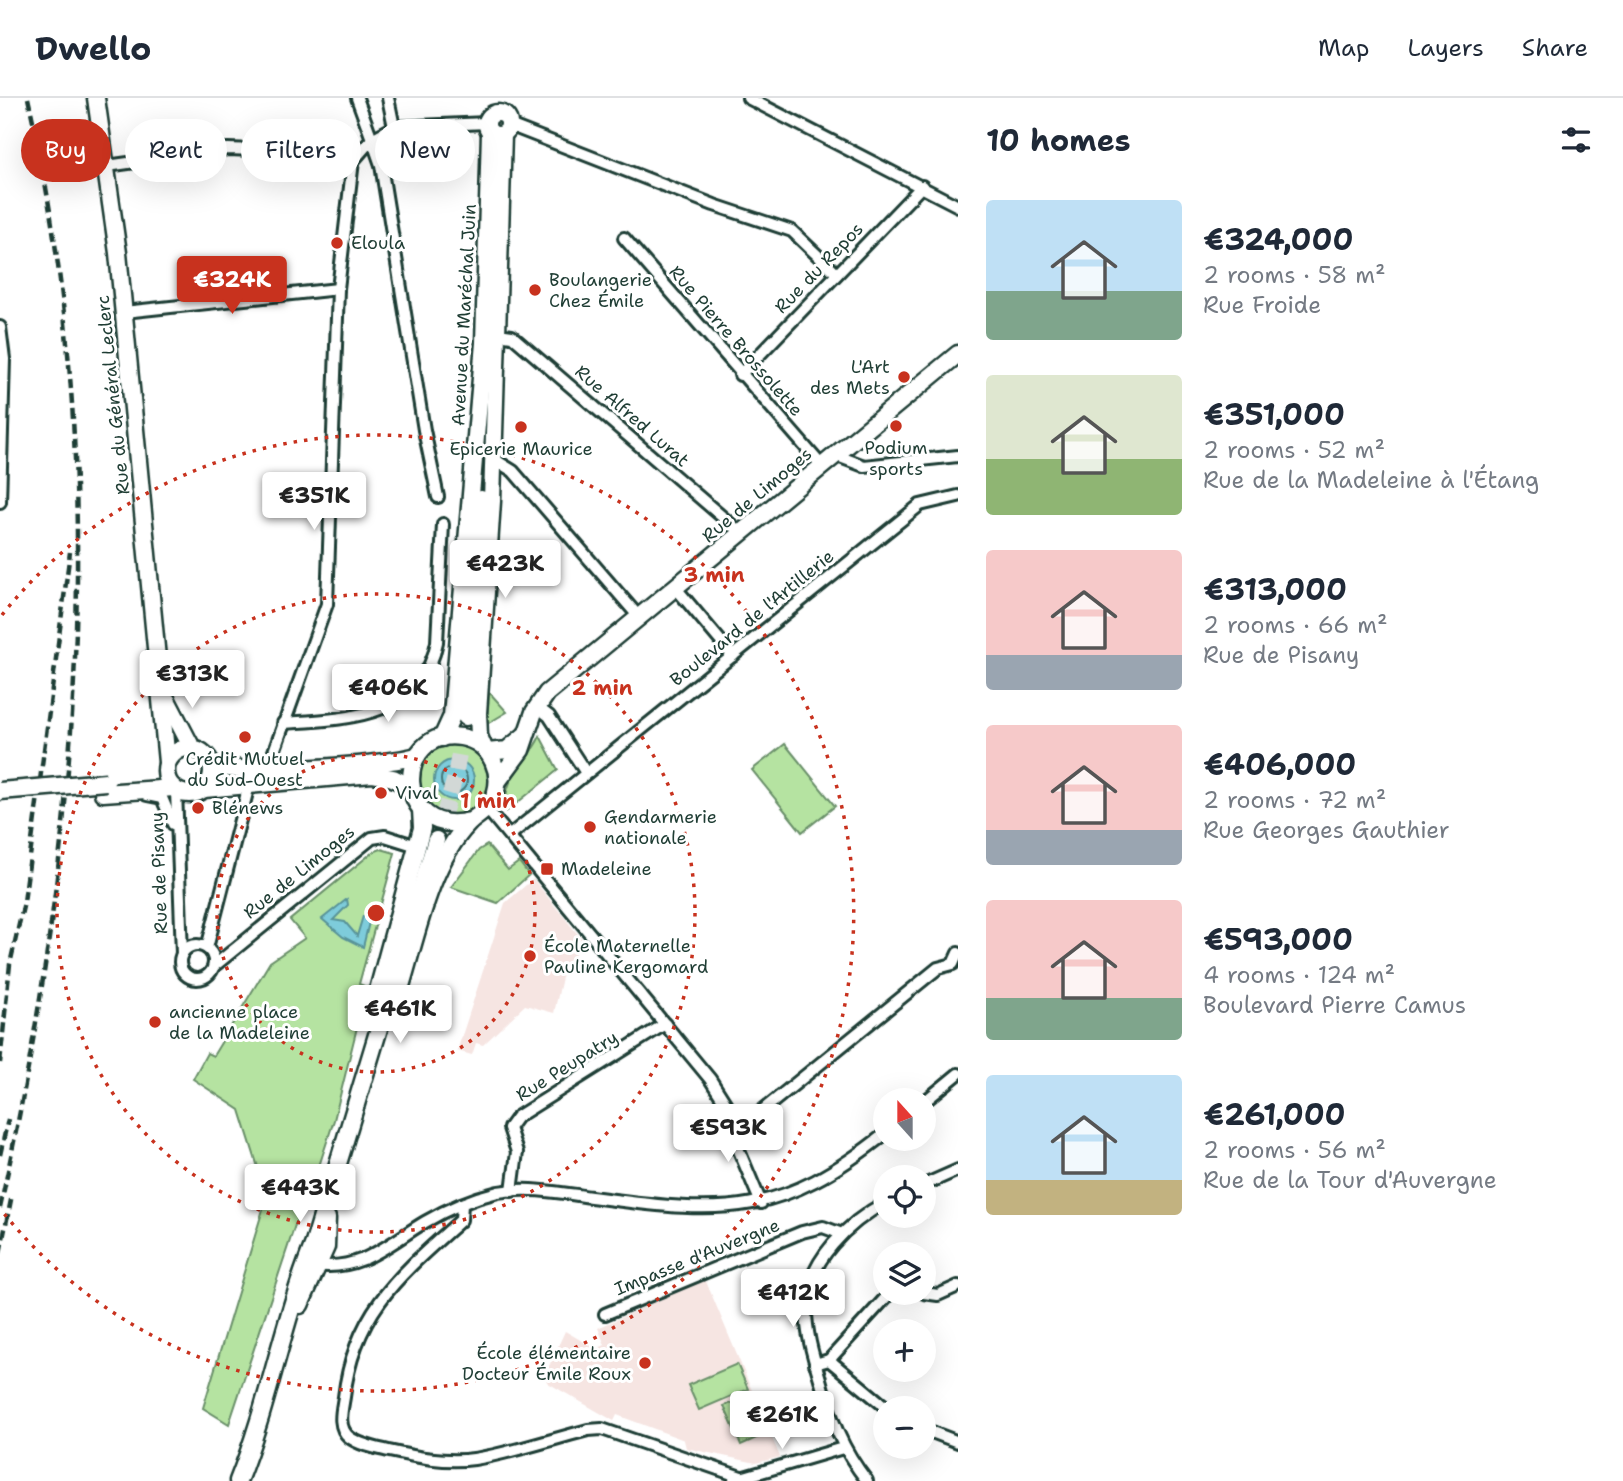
<!DOCTYPE html>
<meta charset="utf-8">
<style>
:root{--surface:#fff;--page:#f2f2f3;--text:#1f2937;--muted:#747a83;--line:#e0e1e3;--accent:#c8321e}
body{margin:0;font-family:"Shantell Sans",sans-serif;background:var(--page);color:var(--text);height:100vh;display:flex;flex-direction:column;font-size:26px;white-space:nowrap}
*{box-sizing:border-box;margin:0}
p{font-size:23px;color:var(--muted)}
.icon{flex:none;width:38px;height:38px;fill:none;stroke:currentColor;stroke-width:2;stroke-linecap:round;stroke-linejoin:round}
.map{position:relative;flex:1;overflow:hidden}
.details{display:flex;flex-direction:column;background:var(--surface);width:665px}
.details>*{flex:none}
.hud{position:absolute;left:21px;top:21px;width:665px;height:63px;display:flex;gap:14px}
.needle{width:46px;rotate:339deg}
.controls{position:absolute;left:873px;top:990px;display:grid;gap:14px}
.controls a{display:grid;place-items:center;width:63px;height:63px;border-radius:50%;background:var(--surface);box-shadow:0 7px 28px #0002;font-size:35px}
.price{position:absolute;translate:-50% -60px;padding:0 16px;border-radius:7px;background:#fff;color:#222;font-size:23px;line-height:46px;filter:drop-shadow(0 2px 4px #0008)}
.price::after{content:'';position:absolute;left:50%;top:42px;width:21px;height:16px;margin-left:-10px;background:inherit;clip-path:polygon(0 0,100% 0,50% 100%)}
.price.current{background:var(--accent);color:#fff}
ul{padding:0;list-style:none}
li{display:flex;align-items:center;gap:21px;height:175px;padding:0 28px}
li span{display:grid;place-items:center;flex:none;width:196px;height:140px;border-radius:7px;color:#555}
li>.icon{margin-inline-start:auto}
span .icon{width:84px;height:84px;fill:#fffc;stroke-width:1}
li b{font-size:30px}
h2{display:flex;justify-content:space-between;align-items:center;height:84px;padding:0 28px;font-size:30px}
.tag{padding:0 24px;border-radius:32px;background:var(--surface);box-shadow:0 7px 28px #0002;font-size:24px;line-height:63px}
.tag.current{background:var(--accent);color:#fff}
header{display:flex;align-items:center;gap:42px;box-sizing:border-box;height:98px;padding:0 35px;background:var(--surface);border-bottom:2px solid var(--line)}
header strong{font-size:33px}
nav{display:flex;gap:38px;margin-inline-start:auto;font-size:24px}
main{display:flex;flex:1;min-height:0}
.map>svg:first-child{display:block}
.built{fill:#f6e5e2}
.green{fill:#b5e3a1;stroke:#6a906a;stroke-width:2}
.water{fill:#7eccdb;stroke:#589398;stroke-width:2}
.lines{fill:none;stroke-linecap:round;stroke-linejoin:round}
.shore{stroke:#457677;stroke-width:2}
.secondary-tunnel{stroke:#d2d8d6;stroke-width:16;stroke-dasharray:16 8;stroke-linecap:butt}
.street-casing{stroke:#1f3d34;stroke-width:16}
.secondary-casing{stroke:#1f3d34;stroke-width:21}
.street{stroke:#fff;stroke-width:10}
.secondary{stroke:#fff;stroke-width:16}
.rail{stroke:#1f3d34;stroke-width:4.5;stroke-dasharray:10 5;stroke-linecap:butt}
.secondary-bridge-casing{stroke:#1f3d34;stroke-width:21;stroke-linecap:butt}
.secondary-bridge{stroke:#fff;stroke-width:16}
.ring{fill:none;stroke:#c8321e;stroke-width:3.5;stroke-dasharray:3.5 7}
.poi-dot{fill:#c8321e;stroke:#fff;stroke-width:2.5}
.labels{text-anchor:middle;dominant-baseline:central;stroke-width:6;stroke-linejoin:round;paint-order:stroke}
.poi-label{font-size:18px;fill:#1f3d34;stroke:#fff;text-anchor:start}
.street-label{font-size:18px;fill:#1f3d34;stroke:#fff}
.centre{fill:#c8321e;stroke:#fff;stroke-width:3.5}
.ring-label{font-size:21px;text-anchor:middle;font-weight:bold;fill:#c8321e;stroke:#fff;stroke-width:6;stroke-linejoin:round;paint-order:stroke}
</style>
<header>
<strong>Dwello</strong>
<nav><a>Map</a><a>Layers</a><a>Share</a></nav>
</header>
<main>
<div class="map">
<svg width="958" height="1383" viewBox="0 0 958 1383">
<rect width="100%" height="100%" fill="#fff"/>
<filter id="ink" filterUnits="userSpaceOnUse"><feTurbulence type="fractalNoise" baseFrequency=".0143" numOctaves="2"/><feDisplacementMap in="SourceGraphic" scale="14" xChannelSelector="R" yChannelSelector="G"/><feConvolveMatrix kernelMatrix="1 2 1 2 8 2 1 2 1" color-interpolation-filters="sRGB"/></filter>
<g filter="url(#ink)">
<g class="built">
<polygon points="533,781 585,845 560,871 563,875 554,915 525,907 483,947 476,945 472,957 457,953 505,805"/>
<polygon points="705,1181 780,1359 756,1365 686,1350 684,1342 617,1317 614,1323 548,1285 544,1279 565,1233 596,1251 605,1247 598,1230"/>
</g>
<g class="green">
<polygon points="489,594 507,614 487,626"/>
<path d="M540,638l18,34 -51,41c-7,-33 21,-48 33,-75z"/>
<polygon points="785,646 835,708 802,734 752,672"/>
<circle cx="454" cy="682" r="36"/>
<polygon points="487,747 508,772 519,764 529,777 498,805 451,789 479,752"/>
<polygon points="381,751 395,755 359,886 367,889 334,1022 306,1108 300,1112 229,1326 203,1310 267,1098 240,1012 193,981 207,955 213,958 270,864 305,840 290,822 373,754"/>
<polygon points="737,1266 748,1291 699,1312 688,1287"/>
<polygon points="746,1299 763,1337 741,1347 724,1308"/>
</g>
<g class="water">
<circle cx="454" cy="682" r="20"/>
<polygon points="347,801 348,807 333,822 345,824 357,838 363,818 368,817 370,820 363,849 343,839 322,821"/>
</g>
<g class="lines">
<circle class="shore" cx="454" cy="682" r="13"/>
<polyline class="secondary-tunnel" points="436,742 454,683 466,619"/>
<defs>
<g id="street">
<polyline points="388,0 394,29"/>
<polyline points="748,0 958,108"/>
<polyline points="509,27 714,107 792,133 837,176"/>
<polyline points="107,68 228,51 254,52"/>
<polyline points="624,140 822,368"/>
<polyline points="124,214 338,191"/>
<polyline points="0,229 4,261 0,404"/>
<polyline points="498,236 512,238 741,435"/>
<polyline points="740,277 922,88"/>
<polyline points="835,357 864,368 958,358"/>
<polyline points="492,360 513,373 639,519"/>
<polyline points="438,399 424,332 381,67 372,41 394,29 487,25"/>
<polyline points="675,489 733,558"/>
<polyline points="536,608 549,618 586,675"/>
<path d="M283,625c61,-4 139,-4 154,-81l6,-118"/>
<polyline points="267,673 327,506 338,191 353,63 372,41 357,0"/>
<polyline points="176,692 182,856"/>
<polyline points="147,697 162,700 173,726"/>
<polyline points="487,711 710,981 734,1019 741,1023 758,1016 938,870 953,866 958,855"/>
<polyline points="510,737 920,407 958,398"/>
<circle cx="197" cy="864" r="17"/>
<polyline points="207,850 249,687"/>
<polyline points="214,868 372,740 385,738 417,748"/>
<polyline points="924,1004 958,976"/>
<polyline points="734,1019 735,1043 761,1105"/>
<polyline points="924,1087 958,1072"/>
<polyline points="512,1093 517,1054 509,1030 517,1019 665,926"/>
<path d="M462,1106l-1,16c-60,54 -107,91 -117,177 -2,13 -7,30 5,40 10,8 27,11 40,14 27,6 57,12 85,8 34,-5 79,-20 114,-29l14,-1 139,48"/>
<path d="M315,1167c46,7 73,-21 110,-43 22,-13 48,-24 73,-30 32,-6 69,2 101,6 127,17 182,19 287,-65"/>
<polyline points="924,1195 938,1197 958,1188"/>
<polyline points="605,1216 802,1134 823,1129 842,1136"/>
<polyline points="829,1262 888,1311"/>
<polyline points="815,1266 829,1262 890,1195"/>
<polyline points="924,1331 958,1344"/>
<polyline points="734,1382 843,1350"/>
<path d="M867,1383c-25,-32 -37,-63 -47,-102 -7,-23 -15,-50 -14,-74 2,-45 43,-83 80,-103"/>
</g>
<g id="secondary">
<polyline points="96,0 118,155 167,664"/>
<circle cx="498" cy="26" r="11"/>
<polyline points="167,602 192,650"/>
<polyline points="466,619 481,401"/>
<polyline points="442,640 452,618 484,245 490,34"/>
<circle cx="189" cy="673" r="23"/>
<polyline points="484,650 479,638 478,615 492,403 503,36"/>
<polyline points="488,654 507,652 524,638"/>
<path d="M211,666c26,13 176,1 206,-8"/>
<polyline points="498,683 521,652 534,614 547,595 958,256"/>
<polyline points="204,691 372,676 393,680 411,689"/>
<polyline points="103,695 174,690"/>
<polyline points="375,903 422,730 421,711"/>
<path d="M391,919c22,-59 33,-147 77,-193 7,-8 17,-11 23,-21 16,-27 0,-61 -30,-66 -68,-11 -68,103 9,84"/>
<polyline points="300,1207 326,1149 327,1120"/>
<path d="M238,1383c31,-77 45,-162 76,-238l122,-403"/>
</g>
</defs>
<use href="#street" class="street-casing"/>
<use href="#secondary" class="secondary-casing"/>
<use href="#street" class="street"/>
<use href="#secondary" class="secondary"/>
<g class="rail">
<polyline points="0,965 10,866 24,804 70,454"/>
<polyline points="0,1057 8,1021"/>
<path d="M0,1110c80,-365 111,-742 28,-1110"/>
<polyline points="0,1155 12,1097"/>
</g>
<defs>
<polyline id="secondary-bridge" points="0,693 106,684"/>
</defs>
<use href="#secondary-bridge" class="secondary-bridge-casing"/>
<use href="#secondary-bridge" class="secondary-bridge"/>
</g>
</g>
<g class="ring">
<circle cx="376" cy="815" r="159"/>
<circle cx="376" cy="815" r="319"/>
<path d="M2 517A478 478 0 1 1 2 1113"/>
</g>
<g class="poi-dot">
<circle cx="337" cy="145" r="7"/>
<circle cx="535" cy="192" r="7"/>
<circle cx="904" cy="279" r="7"/>
<circle cx="896" cy="328" r="7"/>
<circle cx="521" cy="329" r="7"/>
<circle cx="245" cy="639" r="7"/>
<circle cx="381" cy="695" r="7"/>
<circle cx="198" cy="710" r="7"/>
<circle cx="590" cy="729" r="7"/>
<rect x="540" y="764" width="14" height="14" rx="3.5"/>
<circle cx="530" cy="858" r="7"/>
<circle cx="155" cy="924" r="7"/>
<circle cx="645" cy="1265" r="7"/>
</g>
<g class="labels">
<g class="poi-label">
<text x="351" y="145">Eloula</text>
<text x="549" y="182">Boulangerie<tspan x="549" dy="21">Chez Émile</tspan></text>
<text x="890" y="269" text-anchor="end">L'Art<tspan x="890" dy="21">des Mets</tspan></text>
<text x="896" y="350" text-anchor="middle">Podium<tspan x="896" dy="21">sports</tspan></text>
<text x="521" y="351" text-anchor="middle">Epicerie Maurice</text>
<text x="245" y="661" text-anchor="middle">Crédit Mutuel<tspan x="245" dy="21">du Sud-Ouest</tspan></text>
<text x="395" y="695">Vival</text>
<text x="212" y="710">Blénews</text>
<text x="604" y="719">Gendarmerie<tspan x="604" dy="21">nationale</tspan></text>
<text x="561" y="771">Madeleine</text>
<text x="544" y="848">École Maternelle<tspan x="544" dy="21">Pauline Kergomard</tspan></text>
<text x="169" y="914">ancienne place<tspan x="169" dy="21">de la Madeleine</tspan></text>
<text x="631" y="1255" text-anchor="end">École élémentaire<tspan x="631" dy="21">Docteur Émile Roux</tspan></text>
</g>
<g class="street-label">
<text transform="translate(819 170) rotate(-46)">Rue du Repos</text>
<text transform="translate(464 217) rotate(-87)">Avenue du Maréchal Juin</text>
<text transform="translate(736 243) rotate(49)">Rue Pierre Brossolette</text>
<text transform="translate(113 297) rotate(-96)">Rue du Général Leclerc</text>
<text transform="translate(632 318) rotate(41)">Rue Alfred Lurat</text>
<text transform="translate(757 397) rotate(-40)">Rue de Limoges</text>
<text transform="translate(752 520) rotate(-39)">Boulevard de l'Artillerie</text>
<text transform="translate(299 774) rotate(-39)">Rue de Limoges</text>
<text transform="translate(159 775) rotate(-92)">Rue de Pisany</text>
<text transform="translate(567 968) rotate(-32)">Rue Peupatry</text>
<text transform="translate(697 1159) rotate(-22)">Impasse d'Auvergne</text>
</g>
</g>
<circle cx="376" cy="815" r="10" class="centre"/>
<g class="ring-label">
<text x="714" y="484">3 min</text>
<text x="602" y="597">2 min</text>
<text x="488" y="710">1 min</text>
</g>
</svg>
<div class="controls">
<a><svg class="needle" viewBox="-14 -14 28 28"><path d="M0-13l5 13h-10z" fill="#e53935"/><path d="M0 13l5-13h-10z" fill="#747a83"/></svg></a>
<a><svg class="icon" aria-label="locate" viewBox="0 0 24 24"><circle cx="12" cy="12" r="6"/><path d="M12 2v4M12 18v4M2 12h4M18 12h4"/></svg></a>
<a><svg class="icon" aria-label="layers" viewBox="0 0 24 24"><path d="M12 4l9 5-9 5-9-5zM3 14l9 5 9-5"/></svg></a>
<a>+</a>
<a>−</a>
</div>
<b class="price current" style="left:232px;top:218px">€324K</b>
<b class="price" style="left:314px;top:434px">€351K</b>
<b class="price" style="left:505px;top:502px">€423K</b>
<b class="price" style="left:192px;top:612px">€313K</b>
<b class="price" style="left:388px;top:626px">€406K</b>
<b class="price" style="left:400px;top:947px">€461K</b>
<b class="price" style="left:728px;top:1066px">€593K</b>
<b class="price" style="left:300px;top:1126px">€443K</b>
<b class="price" style="left:793px;top:1231px">€412K</b>
<b class="price" style="left:782px;top:1353px">€261K</b>
<div class="hud">
<a class="tag current">Buy</a>
<a class="tag">Rent</a>
<a class="tag">Filters</a>
<a class="tag">New</a>
</div>
</div>
<section class="details">
<h2>10 homes<svg class="icon" aria-label="filters" viewBox="0 0 24 24"><path d="M4 7h16M4 17h16"/><circle cx="9" cy="7" r="2"/><circle cx="15" cy="17" r="2"/></svg></h2>
<ul>
<li><span style="background:linear-gradient(#bfe0f5 65%,#7fa58c 0)"><svg class="icon" aria-label="home" viewBox="0 0 24 24"><path d="M3 11l9-7 9 7M6 9v11h12V9"/></svg></span><div><b>€324,000</b><p>2 rooms · 58 m²</p><p>Rue Froide</p></div></li>
<li><span style="background:linear-gradient(#dfe7d0 60%,#8fb573 0)"><svg class="icon" aria-label="home" viewBox="0 0 24 24"><path d="M3 11l9-7 9 7M6 9v11h12V9"/></svg></span><div><b>€351,000</b><p>2 rooms · 52 m²</p><p>Rue de la Madeleine à l'Étang</p></div></li>
<li><span style="background:linear-gradient(#f6c9c9 75%,#9aa5b1 0)"><svg class="icon" aria-label="home" viewBox="0 0 24 24"><path d="M3 11l9-7 9 7M6 9v11h12V9"/></svg></span><div><b>€313,000</b><p>2 rooms · 66 m²</p><p>Rue de Pisany</p></div></li>
<li><span style="background:linear-gradient(#f6c9c9 75%,#9aa5b1 0)"><svg class="icon" aria-label="home" viewBox="0 0 24 24"><path d="M3 11l9-7 9 7M6 9v11h12V9"/></svg></span><div><b>€406,000</b><p>2 rooms · 72 m²</p><p>Rue Georges Gauthier</p></div></li>
<li><span style="background:linear-gradient(#f6c9c9 70%,#7fa58c 0)"><svg class="icon" aria-label="home" viewBox="0 0 24 24"><path d="M3 11l9-7 9 7M6 9v11h12V9"/></svg></span><div><b>€593,000</b><p>4 rooms · 124 m²</p><p>Boulevard Pierre Camus</p></div></li>
<li><span style="background:linear-gradient(#bfe0f5 75%,#c2b280 0)"><svg class="icon" aria-label="home" viewBox="0 0 24 24"><path d="M3 11l9-7 9 7M6 9v11h12V9"/></svg></span><div><b>€261,000</b><p>2 rooms · 56 m²</p><p>Rue de la Tour d'Auvergne</p></div></li>
</ul>
</section>
</main>
